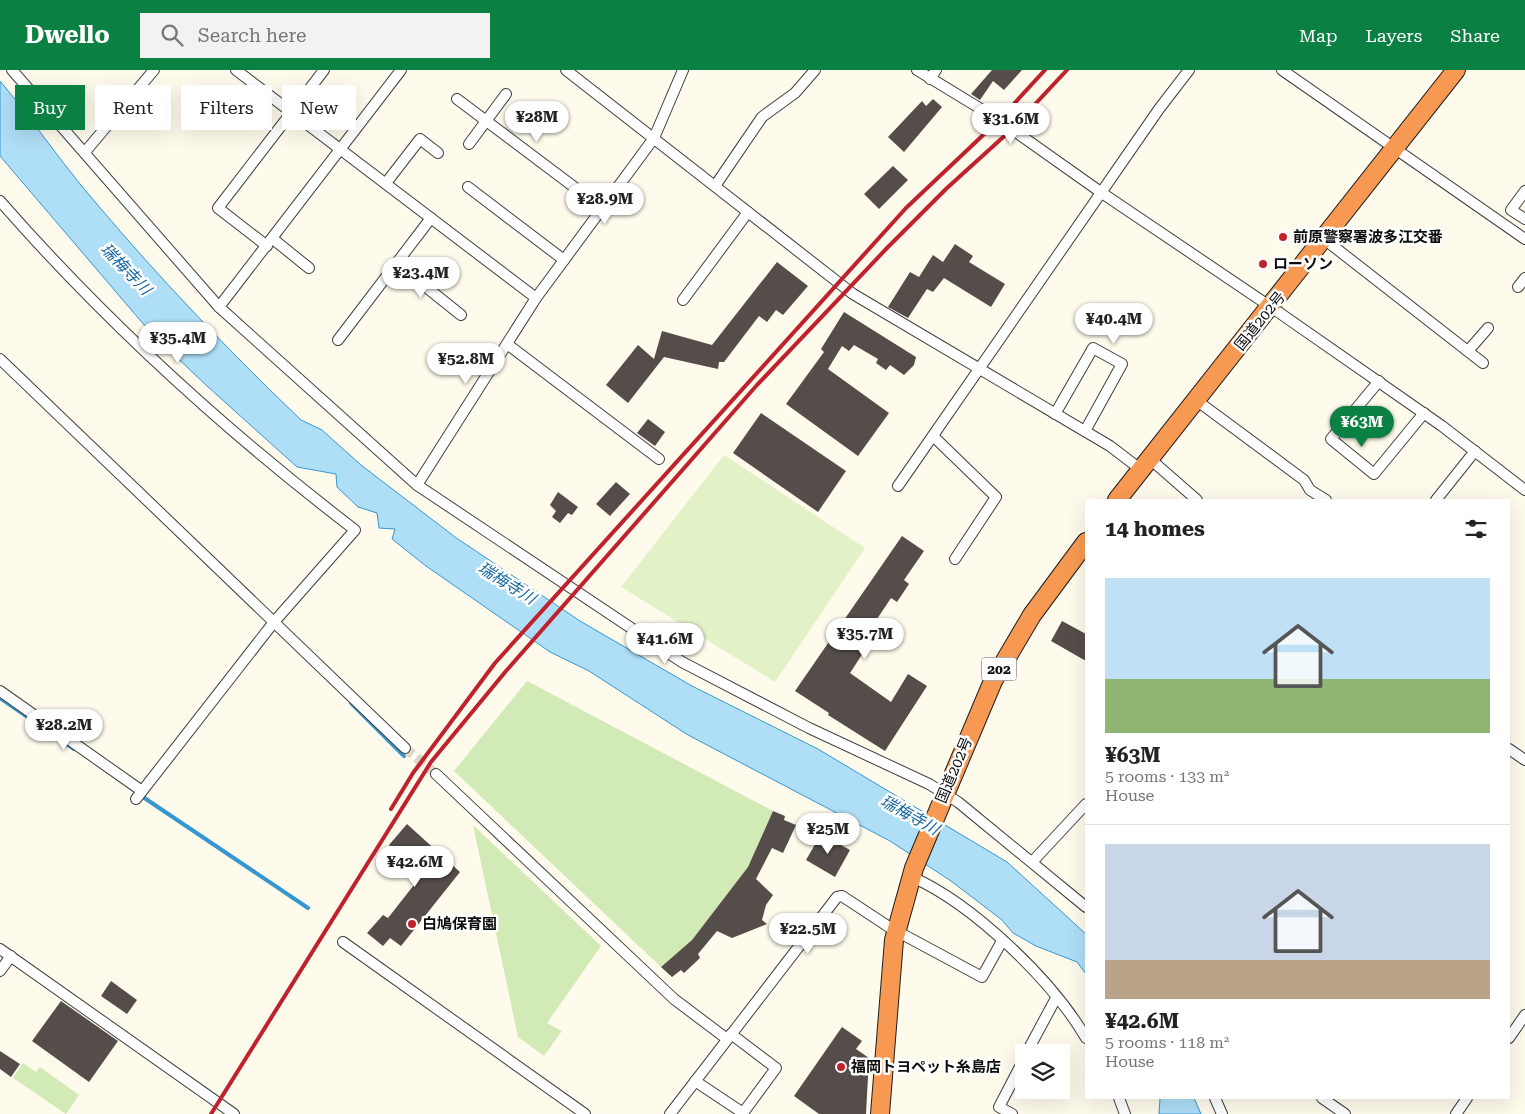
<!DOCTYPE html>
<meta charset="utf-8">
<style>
:root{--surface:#fff;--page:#f2f2f2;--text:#222;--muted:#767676;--line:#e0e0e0;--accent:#0b8043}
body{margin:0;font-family:"Roboto Serif","Noto Sans JP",serif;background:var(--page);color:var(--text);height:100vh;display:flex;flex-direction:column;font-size:19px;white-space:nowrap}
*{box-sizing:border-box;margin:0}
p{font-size:16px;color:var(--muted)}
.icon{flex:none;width:28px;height:28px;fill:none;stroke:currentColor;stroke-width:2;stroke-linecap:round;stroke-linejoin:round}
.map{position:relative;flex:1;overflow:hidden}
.panel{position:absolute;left:1085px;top:429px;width:425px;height:600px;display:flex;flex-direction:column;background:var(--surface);border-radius:0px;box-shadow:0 5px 20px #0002}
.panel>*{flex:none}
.hud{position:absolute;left:15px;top:15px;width:475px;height:45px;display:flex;gap:10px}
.fabs{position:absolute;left:1015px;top:974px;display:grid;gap:10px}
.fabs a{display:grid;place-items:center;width:55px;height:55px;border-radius:0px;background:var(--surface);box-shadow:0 5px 20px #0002;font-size:25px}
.price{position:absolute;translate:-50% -42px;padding:0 11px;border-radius:18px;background:#fff;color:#222;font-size:16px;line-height:32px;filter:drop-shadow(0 1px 2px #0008)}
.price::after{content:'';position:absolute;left:50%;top:30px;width:15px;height:11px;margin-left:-8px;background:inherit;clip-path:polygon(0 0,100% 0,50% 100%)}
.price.current{background:var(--accent);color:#fff}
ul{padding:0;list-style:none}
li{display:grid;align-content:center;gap:10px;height:265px;padding:0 20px}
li+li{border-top:1px solid var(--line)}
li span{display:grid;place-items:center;height:155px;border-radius:0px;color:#555}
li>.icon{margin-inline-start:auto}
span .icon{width:90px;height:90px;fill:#fffc;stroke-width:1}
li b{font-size:21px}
h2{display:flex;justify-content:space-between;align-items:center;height:60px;padding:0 20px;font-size:21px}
.chip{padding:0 18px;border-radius:0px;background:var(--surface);box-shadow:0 5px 20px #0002;font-size:18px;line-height:45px}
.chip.current{background:var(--accent);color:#fff}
header{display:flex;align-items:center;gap:30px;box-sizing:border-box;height:70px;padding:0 25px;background:var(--accent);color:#fff}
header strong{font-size:24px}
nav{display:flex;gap:28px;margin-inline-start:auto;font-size:18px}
.search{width:350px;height:45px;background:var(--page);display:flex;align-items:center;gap:12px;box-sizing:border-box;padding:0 18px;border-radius:0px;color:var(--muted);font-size:19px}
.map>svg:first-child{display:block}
.green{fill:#d2eab5}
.pitch{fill:#e3f1c7}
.water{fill:#afdef7;stroke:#3596d0}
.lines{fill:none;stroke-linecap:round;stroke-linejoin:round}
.stream{stroke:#3596d0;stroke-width:4}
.building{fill:#554d49}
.street-tunnel{stroke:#dbd7ca;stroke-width:10;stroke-dasharray:10 5;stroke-linecap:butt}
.street-casing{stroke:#3f3f3f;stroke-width:12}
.highway-casing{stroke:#1d1d1d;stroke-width:20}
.street{stroke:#fff;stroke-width:10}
.highway{stroke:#f79952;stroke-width:18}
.rail{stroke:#bf222d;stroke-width:4}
.poi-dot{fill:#bf222d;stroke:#fff;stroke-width:2}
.labels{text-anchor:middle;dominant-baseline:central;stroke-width:5;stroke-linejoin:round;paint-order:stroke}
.shield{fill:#fff;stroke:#555;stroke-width:1}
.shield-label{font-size:14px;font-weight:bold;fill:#0c0c0c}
.poi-label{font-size:15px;font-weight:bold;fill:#0c0c0c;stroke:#fff;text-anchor:start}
.street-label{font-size:15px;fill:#0c0c0c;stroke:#fff}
.water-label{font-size:16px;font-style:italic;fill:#1466a0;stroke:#fff}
</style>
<header>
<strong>Dwello</strong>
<div class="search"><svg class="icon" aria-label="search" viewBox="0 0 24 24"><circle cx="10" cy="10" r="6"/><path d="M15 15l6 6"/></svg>Search here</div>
<nav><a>Map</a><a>Layers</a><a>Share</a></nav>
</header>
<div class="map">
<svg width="1525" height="1044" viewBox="0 0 1525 1044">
<rect width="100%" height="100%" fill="#fffbec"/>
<g class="green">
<polygon points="527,611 773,741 748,797 692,870 661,897 454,701"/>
<polygon points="473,755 601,876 547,953 562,961 544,986 518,967"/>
<polygon points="23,993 36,1002 40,997 79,1025 66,1044 13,1008"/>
</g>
<polygon class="pitch" points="724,385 865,478 775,612 621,517"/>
<g class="water">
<path d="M0,11c33,39 62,83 96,122 64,76 133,148 205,217l21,10 39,35 94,72 125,84 112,65 126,63 189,113 79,72v40l-9,-12 -41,-16 -23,-13 -11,-13 -51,-39 -61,-40 -202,-106 -99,-64 -39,-19 -124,-86 -34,-27 3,-10 -16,-1 -2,-15 -19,-6 -21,-20 -1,-13 -39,-7 -90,-81 -56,-53 -151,-177z"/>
<polygon points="1160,1028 1194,1028 1201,1044 1159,1044"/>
</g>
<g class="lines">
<g class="stream">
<polyline points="0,628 74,679"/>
<polyline points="351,633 404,686"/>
<polyline points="140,725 308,838"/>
</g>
</g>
<g class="building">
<polygon points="992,0 1022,0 1004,20 993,11 980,30 971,24"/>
<polygon points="933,29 942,37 904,82 888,67 922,31 926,36"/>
<polygon points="893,96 908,110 879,139 864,124"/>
<polygon points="955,174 973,186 969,192 1005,214 991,237 944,208 933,222 927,219 908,248 888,237 910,202 919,207 933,185 943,192"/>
<polygon points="777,192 808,216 783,245 776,240 767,252 759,246 724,292 719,292 718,299 664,287 628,333 606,315 638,275 654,289 662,261 712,275"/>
<polygon points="844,242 916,287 914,295 904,305 890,295 886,300 876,293 878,289 854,275 849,281 842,276 828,299 889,343 858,386 786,334 824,282 821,279"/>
<polygon points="761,343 846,401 818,442 733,383"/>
<polygon points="648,349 665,362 655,376 637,363"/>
<polygon points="616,412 630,424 610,446 596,434"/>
<polygon points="558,422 578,437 572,445 568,443 560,453 552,447 556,441 550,435"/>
<polygon points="902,466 924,481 904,510 909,514 897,532 891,528 857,579 863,583 850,603 891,632 908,604 927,616 885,681 828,645 829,643 795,621"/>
<polygon points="1062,551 1086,564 1086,591 1051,571"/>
<polygon points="773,741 785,746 784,750 796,755 783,783 772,778 756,809 773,825 766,835 762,850 767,854 732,868 717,861 698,884 700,888 684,903 681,900 672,907 661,897 692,870 748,797"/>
<polygon points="407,754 460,802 401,876 390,868 383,876 367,863 383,845 388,848 421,806 409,796 411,794 389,775"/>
<polygon points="821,764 850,780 835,807 806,790"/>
<polygon points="111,911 137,930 127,944 101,926"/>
<polygon points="61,931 118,971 89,1012 32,971"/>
<polygon points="842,957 862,971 856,979 869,988 866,1044 819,1044 794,1026"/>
<polygon points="0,981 20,994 11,1007 0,999"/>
</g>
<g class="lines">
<polyline class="street-tunnel" points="405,678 436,704"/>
<defs>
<g id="street">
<polyline points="12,0 219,237 417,415 682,592 809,658 929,714 958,732 1086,837"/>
<polyline points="236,0 536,228"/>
<polyline points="566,0 853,224 1110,376 1140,399"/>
<polyline points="917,0 999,50 1102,123 1271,237 1442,356 1525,420"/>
<polyline points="1282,0 1525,169"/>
<polyline points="930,9 936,0"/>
<polyline points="457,29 602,138"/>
<polyline points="469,74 506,24"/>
<polyline points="85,82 154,0"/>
<polyline points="386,113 420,69 438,83"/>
<polyline points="715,116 762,47 795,23 815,0"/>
<polyline points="468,117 564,190"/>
<polyline points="1525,121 1511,140 1525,149"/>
<path d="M0,131c106,121 227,231 355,329l-81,92 -138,177"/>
<polyline points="273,169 309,198"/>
<polyline points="1324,169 1483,293"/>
<polyline points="267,176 218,138 324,0"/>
<polyline points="396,193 461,245"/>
<polyline points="1518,217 1525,208"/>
<polyline points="683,230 748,142"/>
<polyline points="219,237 401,0"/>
<polyline points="338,270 431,148"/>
<polyline points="507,274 659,389"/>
<polyline points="1468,281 1488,258"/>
<polyline points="0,289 405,678"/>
<polyline points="1379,311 1331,369 1374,404 1424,343"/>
<polyline points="1196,330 1304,410 1310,420 1326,430"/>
<polyline points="1055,344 1093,278 1122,294 1085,361"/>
<polyline points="933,366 996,427 955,489"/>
<polyline points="1149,388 1197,430"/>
<polyline points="417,415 536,228 654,68 683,0"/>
<polyline points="898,416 1159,39 1189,0"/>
<polyline points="1436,430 1475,381"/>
<polyline points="0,621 142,721"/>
<polyline points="1509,679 1525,690"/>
<polyline points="436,704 674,929 727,969"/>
<polyline points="1033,791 1086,734"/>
<path d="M912,807c61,27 140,103 174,161"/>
<polyline points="343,872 585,1044"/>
<polyline points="0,879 234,1044"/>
<polyline points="0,901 11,886"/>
<polyline points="1509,968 1525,945"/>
<polyline points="1027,982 1056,928"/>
<polyline points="695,1011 743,1043 776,998 731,964"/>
<polyline points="1119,1028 1125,1044"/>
<polyline points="1215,1028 1222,1044"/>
<polyline points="1322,1028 1345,1044"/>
<polyline points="670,1044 837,827 842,826 889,857 982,907 1002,871"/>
<polyline points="1012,1044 999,1037 1024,989"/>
<polyline points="1456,1044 1467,1028"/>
</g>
<g id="highway">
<polyline points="1117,430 1456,0"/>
<polyline points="880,1044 894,870 914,798 993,611 1032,545 1086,472"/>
</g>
</defs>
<use href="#street" class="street-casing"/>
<use href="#highway" class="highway-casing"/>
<use href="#street" class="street"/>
<use href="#highway" class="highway"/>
<g class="rail">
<polyline points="391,739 413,703 495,593 906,138 999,50 1045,0"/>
<polyline points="211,1044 431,692 506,601 757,315 887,178 947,118 1011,60 1067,0"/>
</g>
</g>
<g class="poi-dot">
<circle cx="1283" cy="167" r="5"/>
<circle cx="1263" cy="194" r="5"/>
<circle cx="412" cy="854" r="5"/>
<circle cx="841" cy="997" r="5"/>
</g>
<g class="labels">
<rect class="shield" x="981.5" y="587.5" width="35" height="23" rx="4"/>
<g class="shield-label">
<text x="999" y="599">202</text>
</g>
<g class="poi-label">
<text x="1293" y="167">前原警察署波多江交番</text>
<text x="1273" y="194">ローソン</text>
<text x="422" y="854">白鳩保育園</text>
<text x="851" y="997">福岡トヨペット糸島店</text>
</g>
<g class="street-label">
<text transform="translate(1260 251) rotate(-51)">国道202号</text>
<text transform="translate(954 700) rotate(-67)">国道202号</text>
</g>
<g class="water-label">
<text transform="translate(126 199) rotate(46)">瑞梅寺川</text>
<text transform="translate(507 513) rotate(32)">瑞梅寺川</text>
<text transform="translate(910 745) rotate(29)">瑞梅寺川</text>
</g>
</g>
</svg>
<div class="fabs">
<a><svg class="icon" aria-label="layers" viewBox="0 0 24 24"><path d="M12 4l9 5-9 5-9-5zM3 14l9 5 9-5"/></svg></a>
</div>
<b class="price" style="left:537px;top:73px">¥28M</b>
<b class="price" style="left:1011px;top:75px">¥31.6M</b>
<b class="price" style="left:605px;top:155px">¥28.9M</b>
<b class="price" style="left:421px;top:229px">¥23.4M</b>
<b class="price" style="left:1114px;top:275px">¥40.4M</b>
<b class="price" style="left:178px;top:294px">¥35.4M</b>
<b class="price" style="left:466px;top:315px">¥52.8M</b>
<b class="price current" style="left:1362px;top:378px">¥63M</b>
<b class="price" style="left:865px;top:590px">¥35.7M</b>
<b class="price" style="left:665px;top:595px">¥41.6M</b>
<b class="price" style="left:64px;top:681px">¥28.2M</b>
<b class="price" style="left:828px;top:785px">¥25M</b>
<b class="price" style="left:415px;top:818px">¥42.6M</b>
<b class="price" style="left:808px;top:885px">¥22.5M</b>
<div class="hud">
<a class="chip current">Buy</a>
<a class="chip">Rent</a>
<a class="chip">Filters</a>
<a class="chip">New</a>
</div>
<section class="panel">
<h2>14 homes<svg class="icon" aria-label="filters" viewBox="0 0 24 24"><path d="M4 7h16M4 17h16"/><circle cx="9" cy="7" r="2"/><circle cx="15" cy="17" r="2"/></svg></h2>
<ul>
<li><span style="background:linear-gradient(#bfe0f5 65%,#8fb573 0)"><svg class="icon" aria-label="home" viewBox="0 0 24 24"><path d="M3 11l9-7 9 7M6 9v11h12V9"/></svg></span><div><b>¥63M</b><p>5 rooms · 133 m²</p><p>House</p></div></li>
<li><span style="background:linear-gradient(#c9d6e8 75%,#b9a48a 0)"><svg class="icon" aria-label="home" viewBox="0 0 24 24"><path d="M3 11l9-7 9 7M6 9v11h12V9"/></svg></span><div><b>¥42.6M</b><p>5 rooms · 118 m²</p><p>House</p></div></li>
</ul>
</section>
</div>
